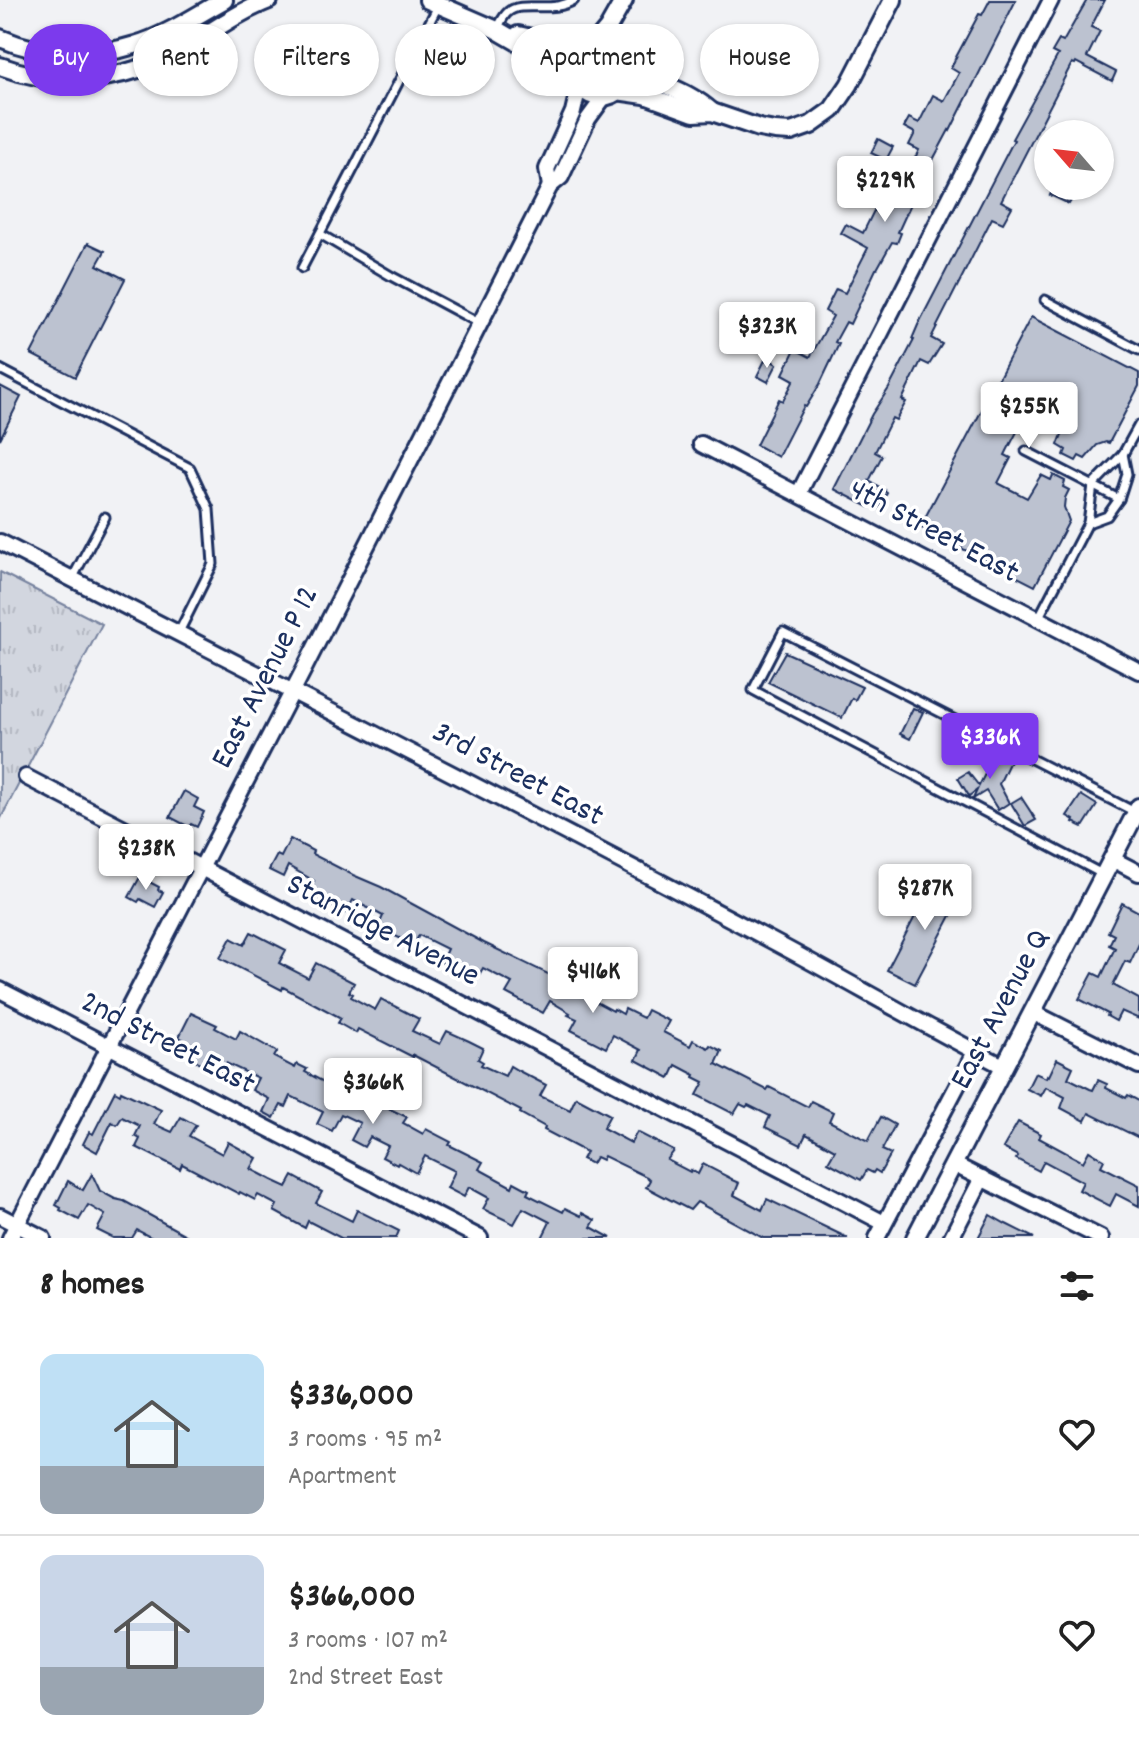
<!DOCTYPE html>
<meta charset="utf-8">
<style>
:root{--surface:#fff;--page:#f2f2f2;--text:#222;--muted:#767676;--line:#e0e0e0;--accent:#7c3aed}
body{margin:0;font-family:Dekko,sans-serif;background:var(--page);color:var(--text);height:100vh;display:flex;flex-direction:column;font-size:30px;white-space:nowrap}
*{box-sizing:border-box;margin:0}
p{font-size:26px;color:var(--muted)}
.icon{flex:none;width:44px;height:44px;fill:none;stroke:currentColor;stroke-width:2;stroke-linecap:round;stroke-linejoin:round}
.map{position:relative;height:1238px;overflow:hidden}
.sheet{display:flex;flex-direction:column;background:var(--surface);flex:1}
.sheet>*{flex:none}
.hud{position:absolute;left:24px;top:24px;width:1092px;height:72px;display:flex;gap:16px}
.needle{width:52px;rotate:298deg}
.buttons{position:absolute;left:1034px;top:120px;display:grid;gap:16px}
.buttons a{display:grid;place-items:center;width:80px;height:80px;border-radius:50%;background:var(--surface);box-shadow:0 2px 6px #0004;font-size:40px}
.price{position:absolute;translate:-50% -68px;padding:0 18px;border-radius:8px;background:#fff;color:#222;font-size:26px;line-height:52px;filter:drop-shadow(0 2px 4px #0008)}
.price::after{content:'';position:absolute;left:50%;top:48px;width:24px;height:18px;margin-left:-12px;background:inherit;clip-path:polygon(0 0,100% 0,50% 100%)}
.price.active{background:var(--accent);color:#fff}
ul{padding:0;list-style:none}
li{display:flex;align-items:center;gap:24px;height:200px;padding:0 40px}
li+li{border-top:2px solid var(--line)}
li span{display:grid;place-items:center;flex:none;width:224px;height:160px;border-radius:16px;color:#555}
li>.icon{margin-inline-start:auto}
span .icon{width:96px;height:96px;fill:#fffc;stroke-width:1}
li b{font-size:34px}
h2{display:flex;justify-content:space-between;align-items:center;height:96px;padding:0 40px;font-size:34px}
.chip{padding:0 28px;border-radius:36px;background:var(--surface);box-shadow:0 2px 6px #0004;font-size:28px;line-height:72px}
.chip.active{background:var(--accent);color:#fff}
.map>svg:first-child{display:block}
.park{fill:url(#park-tufts);stroke:#76829e;stroke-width:2}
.building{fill:#bcc2d0;stroke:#1b2f5e;stroke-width:2}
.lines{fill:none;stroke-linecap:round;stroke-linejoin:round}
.service-casing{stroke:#1b2f5e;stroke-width:13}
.minor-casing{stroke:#1b2f5e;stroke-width:20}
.tertiary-casing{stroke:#1b2f5e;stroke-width:22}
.service{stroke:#fff;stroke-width:7}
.minor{stroke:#fff;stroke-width:14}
.tertiary{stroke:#fff;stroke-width:16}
.labels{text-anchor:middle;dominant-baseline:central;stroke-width:7;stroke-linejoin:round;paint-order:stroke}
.street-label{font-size:32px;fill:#1b2f5e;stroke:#fff}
</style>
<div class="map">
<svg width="1139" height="1238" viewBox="0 0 1139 1238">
<defs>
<pattern id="park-tufts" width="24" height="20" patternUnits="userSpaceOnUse" patternTransform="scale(2)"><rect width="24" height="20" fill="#d2d6df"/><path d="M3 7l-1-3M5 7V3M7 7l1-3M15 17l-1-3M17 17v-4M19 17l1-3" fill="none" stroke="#b4b8c2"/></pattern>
</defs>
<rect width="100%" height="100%" fill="#f1f2f5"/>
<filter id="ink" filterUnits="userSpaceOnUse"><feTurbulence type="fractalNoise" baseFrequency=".0125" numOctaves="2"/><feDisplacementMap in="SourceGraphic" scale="16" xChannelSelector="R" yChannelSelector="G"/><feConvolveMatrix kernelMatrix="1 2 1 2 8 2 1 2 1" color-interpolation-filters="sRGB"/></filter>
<g filter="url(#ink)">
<polygon class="park" points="0,572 102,624 0,820"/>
<g class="building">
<polygon points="990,0 1016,0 950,131 949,130 919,186 898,232 901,233 897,243 892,242 877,269 876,269 850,324 846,322 835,342 839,344 820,384 806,407 804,406 778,457 756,445 779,399 783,401 794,380 783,374 795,349 810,357 833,316 825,311 836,289 845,293 868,248 841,233 846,224 863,233 890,178 902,184 919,150 909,145 915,133 904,127 909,118 919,123 933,95 944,101 959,73 951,68 955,59 979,14 982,15"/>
<polygon points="1087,0 1105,0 1091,27 1100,31 1087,57 1116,72 1112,81 1076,62 1075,64 1072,63 1001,201 1012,207 1003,223 992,218 931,338 942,344 929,365 921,361 902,400 906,402 896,420 892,418 875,452 882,456 869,481 885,490 884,491 887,493 879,509 870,506 869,507 834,489 872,414 889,388 914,340 912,339 918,325 1014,140 1012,139 1058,55 1052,52 1059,40 1063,42"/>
<polygon points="878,139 893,147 886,160 871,153"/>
<polygon points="1055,186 1060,186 1075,194 1069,204 1050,195"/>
<polygon points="88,243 105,251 97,265 125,279 75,377 31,354"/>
<polygon points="1031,317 1139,373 1139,386 1109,443 1106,442 1097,445 1085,459 1079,456 1076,461 1064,455 1066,450 1058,445 1067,421 1037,406 1025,431 1019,428 1008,449 1005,455 1011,458 998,483 1027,498 1041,475 1051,480 1053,475 1065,481 1063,487 1069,490 1065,498 1064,507 1069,521 1035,586 920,527"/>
<polygon points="766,358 777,364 768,382 757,376"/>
<polygon points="0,386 21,397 0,439"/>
<polygon points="785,652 862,687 855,700 852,698 842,718 768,682"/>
<polygon points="913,708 923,712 910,739 900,734"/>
<polygon points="997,750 1008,756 1006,759 1010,761 999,784 1009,803 998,810 986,791 973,799 977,790 969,796 958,778 968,772 979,786"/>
<polygon points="184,791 198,799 194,807 204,812 197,827 191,824 189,827 170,817"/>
<polygon points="1081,795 1097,805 1083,827 1073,822 1074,820 1067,816"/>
<polygon points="1021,797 1036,820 1025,826 1011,803"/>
<polygon points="290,839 313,851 312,854 353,875 381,887 484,943 573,986 572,989 613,1011 614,1009 623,1014 625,1009 643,1018 647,1010 669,1021 663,1032 690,1046 693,1040 708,1048 710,1045 722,1051 716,1064 767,1090 769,1087 808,1107 811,1101 833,1112 829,1121 868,1141 881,1117 895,1125 882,1150 891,1154 880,1173 875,1170 873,1173 867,1170 861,1180 828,1162 835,1150 806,1134 801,1145 765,1127 770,1116 748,1105 746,1107 740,1104 734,1114 697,1095 704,1082 694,1077 695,1075 676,1065 670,1078 636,1060 641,1050 613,1035 606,1048 571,1030 577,1019 568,1015 570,1013 550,1001 543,1013 506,993 512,983 483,968 476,980 463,973 441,962 447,949 419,935 414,945 391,934 378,927 383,916 353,900 346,913 332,906 308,893 314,881 288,866 283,877 269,870 277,855 281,857"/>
<polygon points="140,877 159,887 158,890 163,892 155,907 140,899 138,902 129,897"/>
<polygon points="934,880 962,895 915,984 887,970"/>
<polygon points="1122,903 1139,912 1139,944 1130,963 1125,961 1113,985 1139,999 1139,1019 1121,1011 1116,1021 1107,1016 1108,1014 1079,999 1093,973 1101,977 1115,948 1109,945 1114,935 1108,932"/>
<polygon points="251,932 286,950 279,963 308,978 316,963 354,983 349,992 353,994 351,997 375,1010 381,999 419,1019 412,1031 440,1044 447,1031 469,1041 483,1048 478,1059 483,1062 481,1065 505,1076 510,1066 517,1070 546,1085 540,1096 570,1110 576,1097 610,1115 603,1128 631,1143 637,1132 674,1151 667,1160 690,1172 691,1170 698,1174 703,1164 732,1179 732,1180 739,1183 734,1195 762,1210 767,1199 848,1238 763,1238 697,1202 690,1210 661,1195 646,1187 650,1180 647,1177 604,1156 602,1160 596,1157 592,1164 582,1159 586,1152 544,1130 545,1127 520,1113 521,1111 413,1055 413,1057 358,1029 356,1033 338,1023 341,1018 283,987 282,990 220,958 231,938 244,945"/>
<polygon points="191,1013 217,1025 215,1028 236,1039 240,1031 277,1052 274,1057 295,1068 297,1064 307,1069 305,1072 355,1099 358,1094 407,1117 403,1123 423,1134 426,1129 451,1142 449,1145 483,1162 479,1169 512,1187 514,1182 529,1190 527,1194 563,1212 565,1208 581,1216 582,1213 595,1220 591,1227 611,1238 542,1238 550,1222 523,1208 514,1224 483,1209 489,1198 469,1187 464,1197 447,1188 455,1171 425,1156 416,1173 398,1163 397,1165 382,1157 388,1146 370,1137 364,1147 351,1140 360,1123 341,1114 332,1131 317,1124 323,1112 291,1096 286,1107 281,1105 274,1118 263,1112 269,1099 252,1090 258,1078 226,1063 220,1073 189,1057 195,1046 179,1037"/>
<polygon points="1057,1059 1073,1067 1068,1078 1090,1089 1093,1090 1098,1080 1107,1084 1106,1088 1126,1098 1128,1095 1139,1101 1139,1138 1089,1113 1085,1121 1061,1108 1065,1097 1046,1087 1041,1096 1027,1089 1035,1073 1046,1078 1047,1075 1049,1076"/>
<polygon points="115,1091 120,1094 121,1091 161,1110 154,1124 172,1132 181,1117 196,1125 189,1136 222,1154 228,1142 257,1158 251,1169 272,1180 287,1187 293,1176 322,1192 316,1203 352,1221 357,1210 399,1231 396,1238 341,1238 308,1221 305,1228 274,1211 277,1205 258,1195 255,1200 240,1192 239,1194 182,1164 180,1169 136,1147 140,1139 135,1136 140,1126 122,1117 117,1125 112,1122 97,1152 83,1144 89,1132 93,1134"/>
<polygon points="1018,1122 1041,1134 1039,1138 1083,1162 1089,1151 1104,1160 1101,1166 1139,1185 1139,1206 1116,1194 1110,1206 1079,1190 1083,1182 1044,1161 1039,1171 1016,1159 1018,1156 1003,1148"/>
<polygon points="92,1174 100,1191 115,1199 124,1201 191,1238 152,1238 137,1230 132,1238 113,1238 97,1230 105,1215 88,1205 79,1220 60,1210 61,1208 56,1205 68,1181 83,1190"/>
<polygon points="990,1215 1006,1224 1034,1238 978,1238"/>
</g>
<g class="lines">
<defs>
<g id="service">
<path d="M497,29c3,-5 6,-13 11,-17 14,-12 45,2 66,-12"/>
<polyline points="320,234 391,276 479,323"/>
<polyline points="302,268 438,6"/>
<polyline points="1045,300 1139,350"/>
<polyline points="0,369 190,468 209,509 213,564 178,634"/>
<polyline points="1026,451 1119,499"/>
<polyline points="1088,523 1107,516 1119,499 1127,474 1123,454"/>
<polyline points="72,579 105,517"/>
<polyline points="1038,619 1088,523 1093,485 1123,454 1139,425"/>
<polyline points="1104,875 753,690 783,632 1135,812"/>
</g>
<g id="minor">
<polyline points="550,186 547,169 573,112 579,86"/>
<polyline points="701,444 1139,671"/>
<polyline points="799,493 1051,0"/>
<path d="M0,542c253,130 507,258 759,392 82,43 162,90 244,132"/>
<polyline points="26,777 884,1223"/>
<polyline points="1112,859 1139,873"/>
<polyline points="0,990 480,1238"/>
<polyline points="1034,1013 1139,1066"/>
<polyline points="953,1164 1101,1238"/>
<polyline points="0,1216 43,1238"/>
<polyline points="10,1238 303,671 550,186 561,177 588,119 604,97"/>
<polyline points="877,1238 975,1052"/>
<polyline points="951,1238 982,1178"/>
</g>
<g id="tertiary">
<polyline points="428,0 497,30 575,75"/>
<polyline points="518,35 584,50"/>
<path d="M0,38c42,18 91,21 135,7 31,-9 60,-29 89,-45"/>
<circle cx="601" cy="71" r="26"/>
<polyline points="594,45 608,28 624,0"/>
<path d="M626,64c28,20 61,25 86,48"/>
<path d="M0,66c48,18 97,17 145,1 7,-3 15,-5 23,-9 34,-19 65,-44 101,-58"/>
<polyline points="617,91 645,95 694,113 712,112 759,128 775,131 791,132 811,125 832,110 849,85 893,0"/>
<path d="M915,1238c74,-144 150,-287 224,-431"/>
</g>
</defs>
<use href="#service" class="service-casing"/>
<use href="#minor" class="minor-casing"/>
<use href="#tertiary" class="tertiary-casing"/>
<use href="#service" class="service"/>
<use href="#minor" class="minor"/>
<use href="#tertiary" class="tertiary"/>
</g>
</g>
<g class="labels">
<g class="street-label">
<text transform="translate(933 533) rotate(28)">4th Street East</text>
<text transform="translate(267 678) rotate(-63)">East Avenue P 12</text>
<text transform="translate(517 776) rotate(28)">3rd Street East</text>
<text transform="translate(382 932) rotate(27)">Stanridge Avenue</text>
<text transform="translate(1002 1010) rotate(-62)">East Avenue Q</text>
<text transform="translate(167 1045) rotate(27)">2nd Street East</text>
</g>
</g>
</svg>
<div class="buttons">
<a><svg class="needle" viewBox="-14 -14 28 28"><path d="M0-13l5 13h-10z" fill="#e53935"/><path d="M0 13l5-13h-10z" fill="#767676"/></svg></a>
</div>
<b class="price" style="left:885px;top:224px">$229K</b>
<b class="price" style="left:767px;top:370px">$323K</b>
<b class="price" style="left:1029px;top:450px">$255K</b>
<b class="price active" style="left:990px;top:781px">$336K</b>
<b class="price" style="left:146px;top:892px">$238K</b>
<b class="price" style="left:925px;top:932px">$287K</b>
<b class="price" style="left:593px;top:1015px">$416K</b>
<b class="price" style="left:373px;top:1126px">$366K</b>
<div class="hud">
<a class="chip active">Buy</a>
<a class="chip">Rent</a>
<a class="chip">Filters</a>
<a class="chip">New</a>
<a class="chip">Apartment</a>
<a class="chip">House</a>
</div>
</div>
<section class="sheet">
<h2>8 homes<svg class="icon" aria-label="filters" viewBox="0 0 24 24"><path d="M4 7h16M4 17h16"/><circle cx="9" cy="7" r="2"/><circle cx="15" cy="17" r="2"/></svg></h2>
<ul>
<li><span style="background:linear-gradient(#bfe0f5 70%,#9aa5b1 0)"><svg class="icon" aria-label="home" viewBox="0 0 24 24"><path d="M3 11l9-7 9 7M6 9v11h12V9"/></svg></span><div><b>$336,000</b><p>3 rooms · 95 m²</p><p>Apartment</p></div><svg class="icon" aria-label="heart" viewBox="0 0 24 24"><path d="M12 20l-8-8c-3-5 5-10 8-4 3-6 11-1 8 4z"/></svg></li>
<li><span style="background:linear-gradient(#c9d6e8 70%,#9aa5b1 0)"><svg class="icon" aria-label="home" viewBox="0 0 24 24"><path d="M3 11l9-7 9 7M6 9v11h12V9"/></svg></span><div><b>$366,000</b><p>3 rooms · 107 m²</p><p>2nd Street East</p></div><svg class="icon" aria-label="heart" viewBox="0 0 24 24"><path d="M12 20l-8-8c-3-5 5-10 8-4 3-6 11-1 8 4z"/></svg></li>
</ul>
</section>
